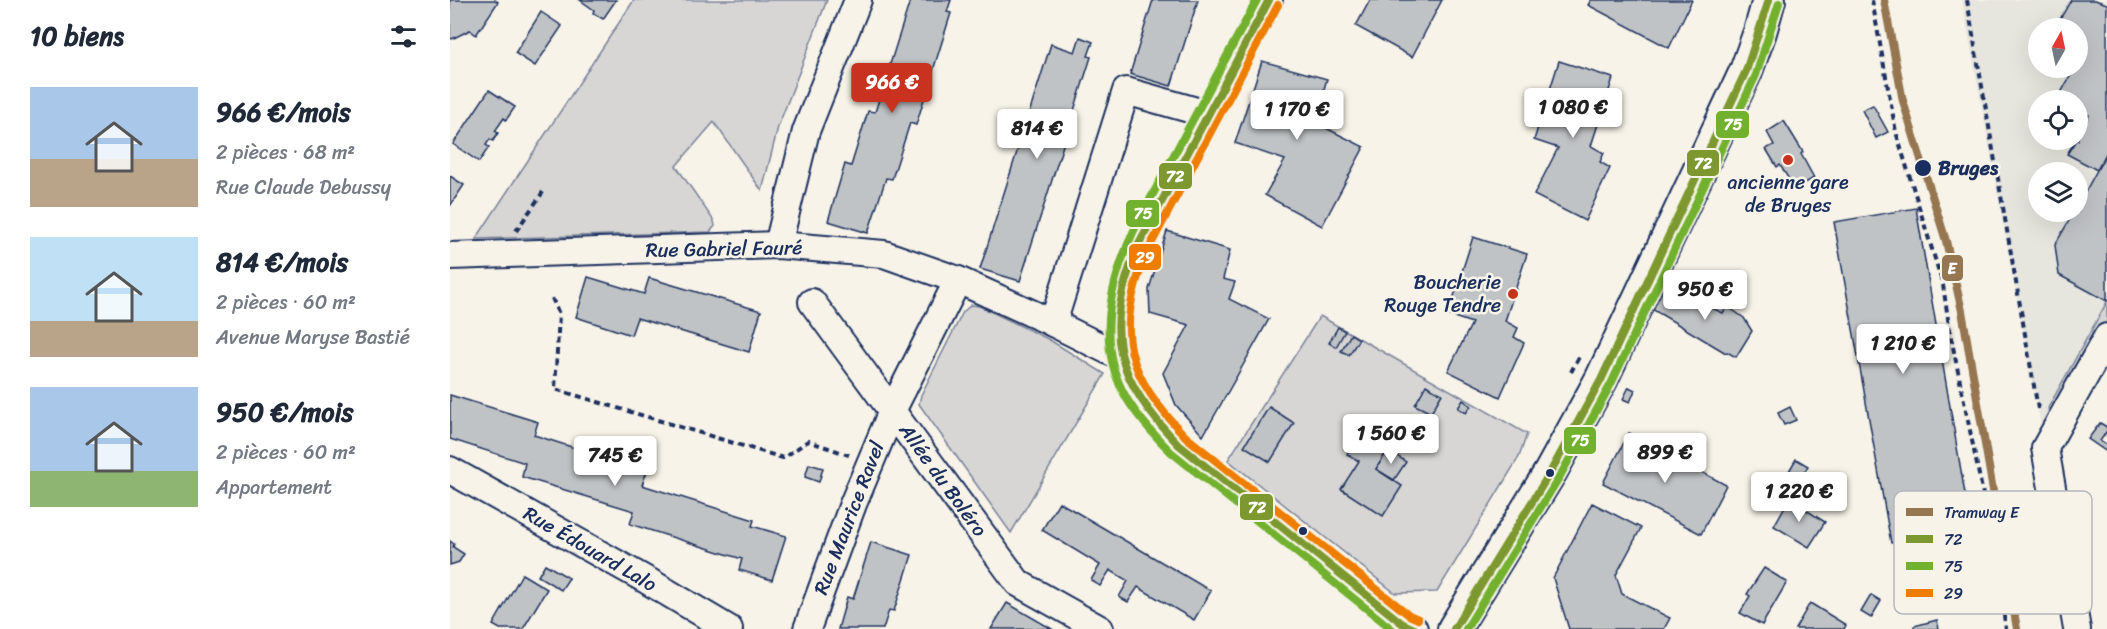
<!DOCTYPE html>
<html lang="fr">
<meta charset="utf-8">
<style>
:root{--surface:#fff;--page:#f2f2f3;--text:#1f2937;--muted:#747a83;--accent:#c8321e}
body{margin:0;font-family:Sriracha,sans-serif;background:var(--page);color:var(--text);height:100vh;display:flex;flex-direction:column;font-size:22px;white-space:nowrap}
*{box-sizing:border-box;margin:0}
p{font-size:20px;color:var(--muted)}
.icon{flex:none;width:33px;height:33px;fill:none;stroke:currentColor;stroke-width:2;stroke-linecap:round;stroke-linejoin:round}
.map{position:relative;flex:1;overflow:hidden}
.side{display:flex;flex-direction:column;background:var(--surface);width:450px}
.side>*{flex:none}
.needle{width:39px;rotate:9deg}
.fabs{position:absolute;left:1578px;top:18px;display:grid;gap:12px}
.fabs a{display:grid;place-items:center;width:60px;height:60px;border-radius:50%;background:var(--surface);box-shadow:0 6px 24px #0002;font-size:30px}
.price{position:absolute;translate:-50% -51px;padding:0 14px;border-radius:6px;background:#fff;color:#222;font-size:20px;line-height:39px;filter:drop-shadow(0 2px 3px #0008)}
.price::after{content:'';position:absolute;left:50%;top:36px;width:18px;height:14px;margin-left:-9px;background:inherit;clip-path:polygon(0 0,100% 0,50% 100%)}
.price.active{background:var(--accent);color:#fff}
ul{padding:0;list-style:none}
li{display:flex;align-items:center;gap:18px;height:150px;padding:0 30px}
li span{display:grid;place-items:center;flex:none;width:168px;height:120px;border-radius:0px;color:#555}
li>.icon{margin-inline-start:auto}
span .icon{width:72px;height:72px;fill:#fffc;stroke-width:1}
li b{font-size:26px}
h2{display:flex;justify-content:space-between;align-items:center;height:72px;padding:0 30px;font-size:26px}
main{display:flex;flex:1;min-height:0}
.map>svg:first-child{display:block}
.built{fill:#e6e5de;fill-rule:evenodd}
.green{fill:#d7d6d4;stroke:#798299;stroke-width:1.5}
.building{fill:#c0c3c5;stroke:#1b2f5e;stroke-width:1.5}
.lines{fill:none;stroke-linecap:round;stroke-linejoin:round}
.minor-casing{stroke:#1b2f5e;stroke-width:30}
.major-casing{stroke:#1b2f5e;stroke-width:36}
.path{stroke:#1b2f5e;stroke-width:4;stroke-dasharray:6 4.5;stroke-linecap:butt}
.minor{stroke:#f7f3e8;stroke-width:26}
.major{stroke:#f7f3e8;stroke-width:32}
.bus-1-casing{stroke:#f7f3e8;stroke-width:12}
.bus-2-casing{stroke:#f7f3e8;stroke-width:12}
.bus-3-casing{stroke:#f7f3e8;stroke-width:12}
.bus-1{stroke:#7c982e;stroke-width:8}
.bus-2{stroke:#71b12d;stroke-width:8}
.bus-3{stroke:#ee7d00;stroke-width:8}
.tram-1-casing{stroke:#f7f3e8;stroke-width:12}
.tram-1{stroke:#967651;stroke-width:8}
.poi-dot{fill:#c8321e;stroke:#f7f3e8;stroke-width:2}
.stop-dot{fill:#1b2f5e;stroke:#f7f3e8;stroke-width:2}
.labels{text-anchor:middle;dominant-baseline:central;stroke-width:5;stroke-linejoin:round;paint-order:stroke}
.stop-label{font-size:20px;font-weight:bold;fill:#1b2f5e;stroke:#f7f3e8;text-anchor:start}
.poi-label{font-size:20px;fill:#1b2f5e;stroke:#f7f3e8}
.street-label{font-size:20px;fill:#1b2f5e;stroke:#f7f3e8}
.key{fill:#f7f3e8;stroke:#b5b8bf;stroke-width:1.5}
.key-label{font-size:16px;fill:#1b2f5e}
.line-badge{stroke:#f7f3e8;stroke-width:2}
.badge-label{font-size:16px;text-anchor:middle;font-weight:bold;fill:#fff}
</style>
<main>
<section class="side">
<h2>10 biens<svg class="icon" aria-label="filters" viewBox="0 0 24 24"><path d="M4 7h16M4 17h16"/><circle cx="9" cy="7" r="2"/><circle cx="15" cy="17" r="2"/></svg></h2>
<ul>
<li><span style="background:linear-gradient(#a9c7e8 60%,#b9a48a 0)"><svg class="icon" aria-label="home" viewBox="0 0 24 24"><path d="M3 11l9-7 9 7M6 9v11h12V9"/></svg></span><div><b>966 €/mois</b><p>2 pièces · 68 m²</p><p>Rue Claude Debussy</p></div></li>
<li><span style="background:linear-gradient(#bfe0f5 70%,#b9a48a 0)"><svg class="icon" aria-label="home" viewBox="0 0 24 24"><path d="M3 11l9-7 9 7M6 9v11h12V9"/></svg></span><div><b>814 €/mois</b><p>2 pièces · 60 m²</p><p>Avenue Maryse Bastié</p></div></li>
<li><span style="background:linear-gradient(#a9c7e8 70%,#8fb573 0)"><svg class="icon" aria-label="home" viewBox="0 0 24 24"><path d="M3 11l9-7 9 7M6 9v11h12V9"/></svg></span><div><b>950 €/mois</b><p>2 pièces · 60 m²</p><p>Appartement</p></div></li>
</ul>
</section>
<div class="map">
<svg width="1657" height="629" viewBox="0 0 1657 629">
<rect width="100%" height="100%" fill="#f7f3e8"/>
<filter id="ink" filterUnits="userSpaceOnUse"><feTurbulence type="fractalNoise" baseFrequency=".0167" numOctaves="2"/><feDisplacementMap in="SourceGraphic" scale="12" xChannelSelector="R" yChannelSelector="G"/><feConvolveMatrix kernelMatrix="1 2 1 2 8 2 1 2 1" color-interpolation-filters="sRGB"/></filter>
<g filter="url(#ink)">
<path class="built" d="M1512,0h145v337l-62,111zM1588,28h40v40h-40zM1588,100h40v40h-40zM1588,172h40v40h-40z"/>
<g class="green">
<polygon points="184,0 377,0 328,127 312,191 264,122 226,166 264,221 265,226 260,232 26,239"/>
<polygon points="1657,302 1657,338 1602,434 1598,408"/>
<polygon points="521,305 529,306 598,339 655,374 561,533 469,404 471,395 513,312"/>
<polygon points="870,316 1077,434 1069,457 987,592 945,593 778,460"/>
</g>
<g class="building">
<polygon points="0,0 45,0 48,2 26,35 20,30 2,39 0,38"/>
<polygon points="130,0 166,0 153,19 143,13 144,10"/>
<polygon points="458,0 501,0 497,12 501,13 466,125 460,123 442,179 436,178 418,233 378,221 395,164 401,166 418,111 425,112 460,1"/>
<polygon points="703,0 748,0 721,86 680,74"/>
<polygon points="920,0 992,0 962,57 906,26"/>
<polygon points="1141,0 1242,0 1219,48 1138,5"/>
<polygon points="1621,0 1645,0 1657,4 1657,152 1647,170 1617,154 1626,140 1628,140 1628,136 1639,115 1628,109 1628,100 1612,100 1608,98 1625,68 1628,68 1629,60 1628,28 1605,28"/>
<polygon points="91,12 112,26 85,66 65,53"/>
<polygon points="630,37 643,42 638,56 641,57 570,281 530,269 601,44 625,52"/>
<polygon points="812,61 877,79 864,122 914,147 872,226 815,195 835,160 785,143"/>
<polygon points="1109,61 1163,78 1141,146 1154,153 1150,162 1160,168 1135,221 1084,195 1108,148 1084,140"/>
<polygon points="39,90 65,107 56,120 54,118 45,131 48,133 43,141 40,139 36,145 39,147 29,162 3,144"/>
<polygon points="1423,105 1438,132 1426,138 1412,110"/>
<polygon points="1334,121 1353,152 1351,154 1364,178 1345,189 1330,165 1327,167 1316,149 1324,145 1317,132"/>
<polygon points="1657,152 1657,301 1609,275 1605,245 1624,212 1628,212 1628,205"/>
<polygon points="0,176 14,185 0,206"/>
<polygon points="1466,208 1521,529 1441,543 1384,222"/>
<polygon points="717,231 780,250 773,279 785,282 779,299 819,319 753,436 726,405 713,373 739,325 700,314 699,289"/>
<polygon points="1023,237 1077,254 1055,321 1068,328 1064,337 1074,343 1050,397 998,371 1022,323 998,315"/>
<polygon points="138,277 194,294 199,278 311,311 299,352 187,318 181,335 126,317"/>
<polygon points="1215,286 1273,313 1277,306 1294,318 1302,331 1286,357 1277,352 1276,353 1202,309"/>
<polygon points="888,327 895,331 886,347 879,343"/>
<polygon points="901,334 909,339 899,355 891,351"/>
<polygon points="976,385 992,394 981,413 965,405"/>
<polygon points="1179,387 1185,390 1180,402 1173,399"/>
<polygon points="0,395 88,422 84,435 197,471 192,485 304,520 302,526 336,536 322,580 289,570 292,559 180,524 184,511 72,477 75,463 0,439"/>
<polygon points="1013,400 1021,406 1016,413 1008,408"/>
<polygon points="819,407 844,423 820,462 794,446"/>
<polygon points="1340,407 1346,420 1334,425 1328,413"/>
<polygon points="918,421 946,437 926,469 952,486 933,516 891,489 909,461 897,454"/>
<polygon points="1650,423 1657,427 1657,431 1650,441 1657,446 1657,452 1638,439"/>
<polygon points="1179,433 1276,485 1251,534 1153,483"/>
<polygon points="938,450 956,462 944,480 926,469"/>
<polygon points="1346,459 1358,466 1347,485 1335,478"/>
<polygon points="359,464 373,468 369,482 355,477"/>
<polygon points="1339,499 1375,522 1359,547 1324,526"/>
<polygon points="609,502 761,591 744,620 688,587 678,602 669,597 678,581 660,570 650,586 641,580 650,565 592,530"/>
<polygon points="1142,503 1191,528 1166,575 1172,594 1220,618 1214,629 1119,629 1103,578"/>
<polygon points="0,541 4,544 3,547 14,554 9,562 0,565"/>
<polygon points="421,542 462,555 444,611 439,610 433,629 388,629 397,597 403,599"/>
<polygon points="95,564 119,578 111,590 88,576"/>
<polygon points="1314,568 1337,582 1312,625 1290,613 1300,596 1297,594"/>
<polygon points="72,574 97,589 73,629 50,629 43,625"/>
<polygon points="1421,595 1431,601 1421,618 1411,612"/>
<polygon points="557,603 602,629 541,629"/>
<polygon points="1360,603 1396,625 1394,629 1345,629"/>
<polygon points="1487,620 1489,629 1464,629 1464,626"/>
</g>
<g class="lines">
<defs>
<g id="minor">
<path d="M819,0c-34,61 -67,123 -99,185 -14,27 -32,56 -41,85 -9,28 -14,57 -8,85 7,37 33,64 58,90l224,179 11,5"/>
<polyline points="328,245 356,131 408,0"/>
<polyline points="0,256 328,245 434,254 508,280 603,323 671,357"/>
<polyline points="362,302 568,583 650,629"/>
<polyline points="603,323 676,91 757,114"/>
<polyline points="0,470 198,581 279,629"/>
<polyline points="357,629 403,504 442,411 508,280"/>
<polyline points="1627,629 1595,448 1657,337"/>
</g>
<polyline id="major" points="1004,629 1101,471 1151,380 1296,71 1310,32 1319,0"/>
</defs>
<use href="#minor" class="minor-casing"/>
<use href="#major" class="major-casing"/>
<g class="path">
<polyline points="1422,0 1446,132 1493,285 1500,332 1543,544 1556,629"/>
<polyline points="1517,0 1588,409"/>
<polyline points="66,231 93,192"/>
<polyline points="102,298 109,314 105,389 333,458 358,441 399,455"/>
<polyline points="1121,372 1130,355"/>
</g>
<use href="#minor" class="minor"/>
<use href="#major" class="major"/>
<defs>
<g id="bus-1">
<path d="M819,0l-132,248c-35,87 -21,131 42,197l224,179 11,5"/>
<polyline points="1004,629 1101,471 1151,380 1296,71 1319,0"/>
</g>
<g id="bus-2">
<path d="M807,0l-119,222c-27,55 -45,120 -11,177 12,20 28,37 44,53l221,177"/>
<polyline points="1016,629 1110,476 1161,384 1306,75 1329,3"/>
</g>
<path id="bus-3" d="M828,5l-131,247c-34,83 -20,123 39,185l223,178 9,4"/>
</defs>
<use href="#bus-1" class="bus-1-casing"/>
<use href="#bus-2" class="bus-2-casing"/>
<use href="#bus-3" class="bus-3-casing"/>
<use href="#bus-1" class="bus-1"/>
<use href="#bus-2" class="bus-2"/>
<use href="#bus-3" class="bus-3"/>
<defs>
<polyline id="tram-1" points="1434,0 1453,101 1496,241 1512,311 1567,629"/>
</defs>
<use href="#tram-1" class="tram-1-casing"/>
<use href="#tram-1" class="tram-1"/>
</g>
</g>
<g class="poi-dot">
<circle cx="1338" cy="160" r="6"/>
<circle cx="1063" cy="294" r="6"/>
</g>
<g class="stop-dot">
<circle cx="1473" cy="168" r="9"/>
<circle cx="1100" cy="473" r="5"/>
<circle cx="853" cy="531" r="5"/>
</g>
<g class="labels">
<g class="stop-label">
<text x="1488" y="168">Bruges</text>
</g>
<g class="poi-label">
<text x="1338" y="182">ancienne gare<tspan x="1338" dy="23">de Bruges</tspan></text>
<text x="1051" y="282" text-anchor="end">Boucherie<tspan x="1051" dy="23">Rouge Tendre</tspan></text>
</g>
<g class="street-label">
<text transform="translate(274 249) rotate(-1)">Rue Gabriel Fauré</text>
<text transform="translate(493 480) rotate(54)">Allée du Boléro</text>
<text transform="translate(399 518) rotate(-69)">Rue Maurice Ravel</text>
<text transform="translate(140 549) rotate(30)">Rue Édouard Lalo</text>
</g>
</g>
<rect x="1444" y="491" width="198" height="123" rx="9" class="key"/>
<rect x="1456" y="508" width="27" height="8" fill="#967651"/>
<rect x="1456" y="535" width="27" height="8" fill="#7c982e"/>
<rect x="1456" y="562" width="27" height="8" fill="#71b12d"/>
<rect x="1456" y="589" width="27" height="8" fill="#ee7d00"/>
<g class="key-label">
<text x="1494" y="518">Tramway E</text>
<text x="1494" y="545">72</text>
<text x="1494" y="572">75</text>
<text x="1494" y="599">29</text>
</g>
<g class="line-badge">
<rect x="1265" y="110" width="35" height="29" rx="6" fill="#71b12d"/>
<rect x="1236" y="149" width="34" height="28" rx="6" fill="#7c982e"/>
<rect x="708" y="162" width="35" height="28" rx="6" fill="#7c982e"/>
<rect x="675" y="199" width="35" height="29" rx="6" fill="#71b12d"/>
<rect x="678" y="243" width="34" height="28" rx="6" fill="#ee7d00"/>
<rect x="1491" y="254" width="23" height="28" rx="6" fill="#967651"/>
<rect x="1113" y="426" width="34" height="29" rx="6" fill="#71b12d"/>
<rect x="789" y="493" width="35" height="28" rx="6" fill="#7c982e"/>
</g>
<g class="badge-label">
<text x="1283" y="130">75</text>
<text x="1253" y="169">72</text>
<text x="725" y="182">72</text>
<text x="693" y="219">75</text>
<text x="695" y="263">29</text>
<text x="1502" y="274">E</text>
<text x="1130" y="446">75</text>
<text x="807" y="513">72</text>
</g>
</svg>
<div class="fabs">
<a><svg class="needle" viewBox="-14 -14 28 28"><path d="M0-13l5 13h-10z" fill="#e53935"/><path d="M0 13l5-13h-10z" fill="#747a83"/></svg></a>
<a><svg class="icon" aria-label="locate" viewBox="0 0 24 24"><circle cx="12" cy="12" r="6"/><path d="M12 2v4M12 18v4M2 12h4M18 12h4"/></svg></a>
<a><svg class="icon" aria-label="layers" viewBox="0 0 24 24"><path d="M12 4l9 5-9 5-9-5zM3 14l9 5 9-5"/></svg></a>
</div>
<b class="price active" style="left:442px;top:114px">966 €</b>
<b class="price" style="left:1123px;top:139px">1 080 €</b>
<b class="price" style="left:847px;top:141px">1 170 €</b>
<b class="price" style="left:587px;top:160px">814 €</b>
<b class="price" style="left:1255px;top:321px">950 €</b>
<b class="price" style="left:1453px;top:375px">1 210 €</b>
<b class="price" style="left:941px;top:465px">1 560 €</b>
<b class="price" style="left:1215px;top:484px">899 €</b>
<b class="price" style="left:165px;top:487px">745 €</b>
<b class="price" style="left:1349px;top:523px">1 220 €</b>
</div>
</main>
